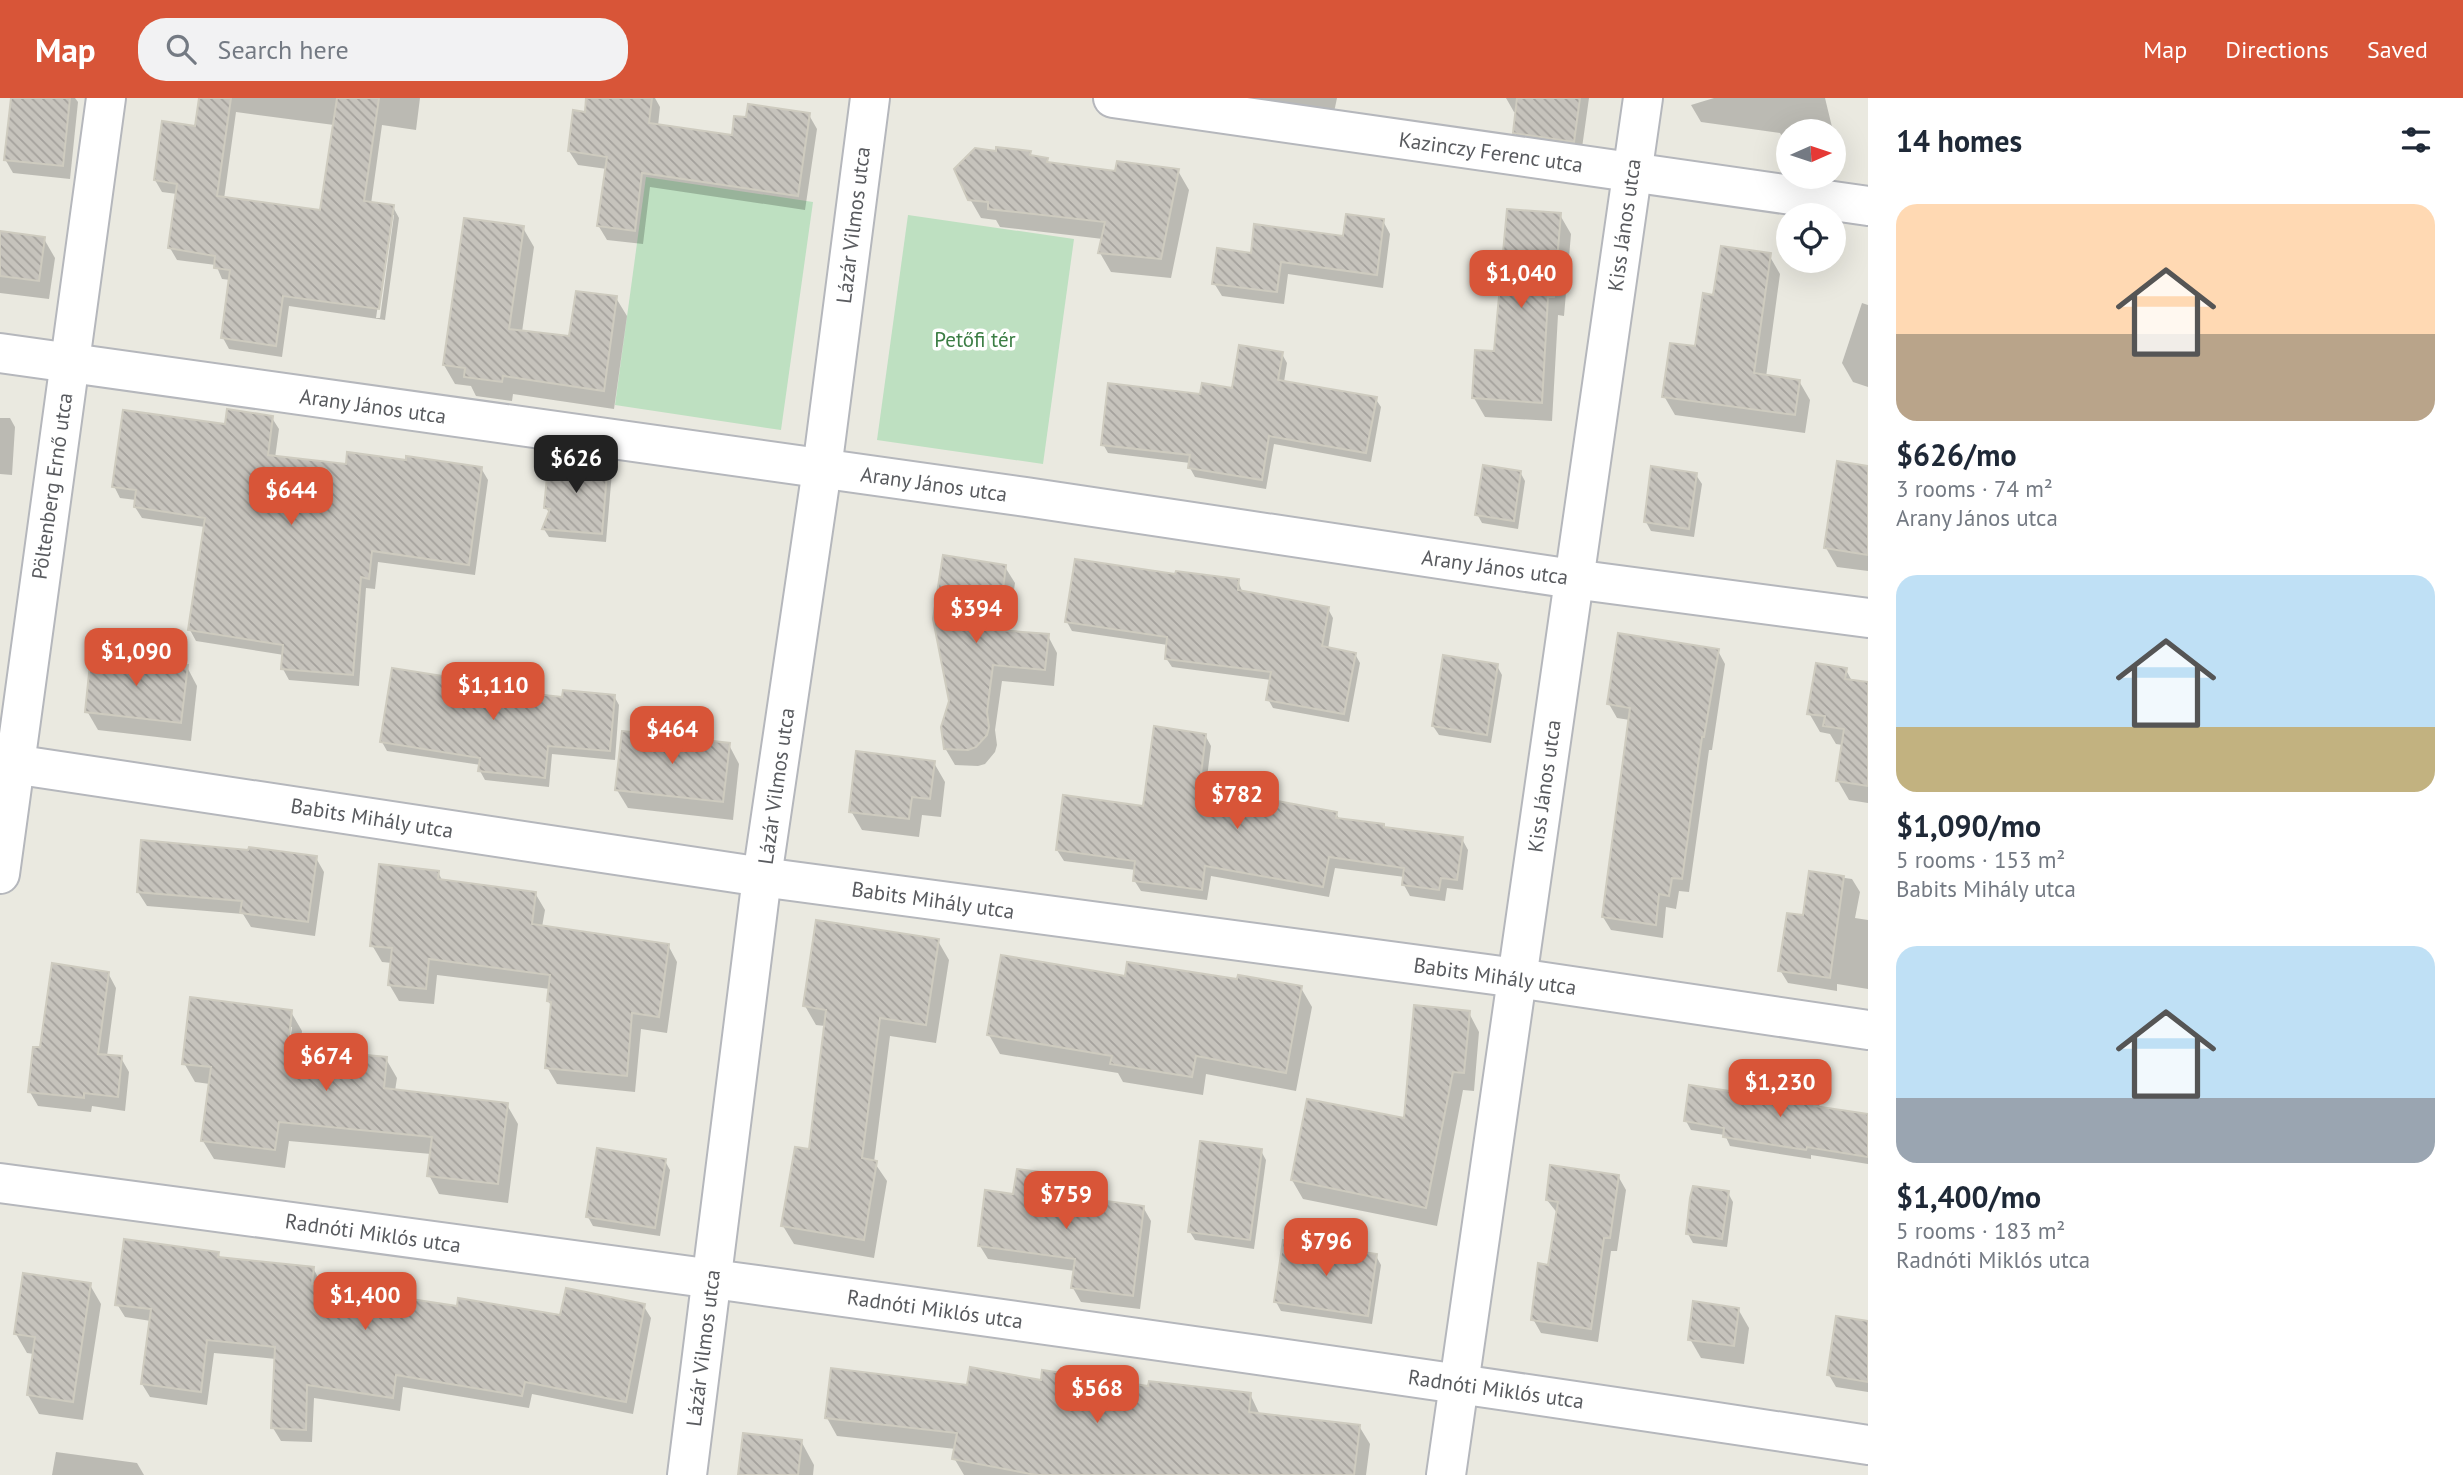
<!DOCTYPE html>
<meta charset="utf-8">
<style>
:root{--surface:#fff;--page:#f2f2f3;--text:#1f2937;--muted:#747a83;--accent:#d85538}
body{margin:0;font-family:"PT Sans",sans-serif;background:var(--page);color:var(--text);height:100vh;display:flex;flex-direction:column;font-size:26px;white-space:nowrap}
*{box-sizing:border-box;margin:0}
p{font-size:23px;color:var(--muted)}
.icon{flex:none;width:38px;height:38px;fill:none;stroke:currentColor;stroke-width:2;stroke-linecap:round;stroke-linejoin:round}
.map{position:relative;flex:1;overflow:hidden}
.drawer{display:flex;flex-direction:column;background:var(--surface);width:595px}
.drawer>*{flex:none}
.needle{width:46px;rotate:87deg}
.buttons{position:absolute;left:1776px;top:21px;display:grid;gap:14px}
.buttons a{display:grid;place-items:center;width:70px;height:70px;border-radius:50%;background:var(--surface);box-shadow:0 7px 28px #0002;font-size:35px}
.price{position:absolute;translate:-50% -60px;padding:0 16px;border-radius:14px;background:var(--accent);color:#fff;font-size:23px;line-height:46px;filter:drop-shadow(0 2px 4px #0008)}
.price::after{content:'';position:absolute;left:50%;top:42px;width:21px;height:16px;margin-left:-10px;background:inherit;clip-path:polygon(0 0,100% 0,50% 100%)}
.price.selected{background:#222;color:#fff}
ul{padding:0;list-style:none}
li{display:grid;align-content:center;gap:14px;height:371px;padding:0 28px}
li span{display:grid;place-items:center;height:217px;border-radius:21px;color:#555}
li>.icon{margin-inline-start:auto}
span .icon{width:126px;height:126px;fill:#fffc;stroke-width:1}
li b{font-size:30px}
h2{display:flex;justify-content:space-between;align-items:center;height:84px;padding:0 28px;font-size:30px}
header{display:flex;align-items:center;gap:42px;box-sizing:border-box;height:98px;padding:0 35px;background:var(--accent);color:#fff}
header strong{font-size:33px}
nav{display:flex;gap:38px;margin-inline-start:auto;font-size:24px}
.search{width:490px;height:63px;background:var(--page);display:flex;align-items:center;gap:18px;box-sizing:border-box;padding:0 24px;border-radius:28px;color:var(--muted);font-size:26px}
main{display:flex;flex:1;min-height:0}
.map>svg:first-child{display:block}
.park{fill:#bee0c1}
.shadow{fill:#0003;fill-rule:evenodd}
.building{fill:url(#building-back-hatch);stroke:#cecbbf;stroke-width:2}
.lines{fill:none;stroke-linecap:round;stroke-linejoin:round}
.minor-casing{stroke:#b5b7bc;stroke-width:42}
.minor{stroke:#fff;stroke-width:38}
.labels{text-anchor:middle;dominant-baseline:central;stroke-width:7;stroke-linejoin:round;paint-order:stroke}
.street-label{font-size:21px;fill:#595b5f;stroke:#fff}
.park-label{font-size:21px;fill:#3b7d44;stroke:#fff}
</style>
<header>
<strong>Map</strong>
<div class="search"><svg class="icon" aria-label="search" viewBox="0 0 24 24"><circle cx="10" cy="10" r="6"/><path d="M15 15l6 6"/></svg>Search here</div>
<nav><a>Map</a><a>Directions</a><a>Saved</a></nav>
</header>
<main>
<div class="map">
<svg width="1868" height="1377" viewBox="0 0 1868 1377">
<defs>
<pattern id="building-back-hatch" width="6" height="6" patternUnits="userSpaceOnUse" patternTransform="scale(1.75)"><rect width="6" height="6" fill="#c6c3bc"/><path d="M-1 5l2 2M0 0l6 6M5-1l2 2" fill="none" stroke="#a4a19c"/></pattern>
</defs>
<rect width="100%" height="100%" fill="#eae9e0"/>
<g class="park">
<polygon points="646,79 813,104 781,332 615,307"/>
<polygon points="908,117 1074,141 1043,366 877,342"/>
</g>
<g class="shadow">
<polygon points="12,0 75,0 78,4 70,81 13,75 5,61"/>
<path d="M200,0h220l-4,32 -34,-5 -11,79 22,3 6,11 -14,102 -96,-14 -7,51 -53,-8 -6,-11 8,-58 -9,-1 -6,-14 -39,-5 -7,-12 7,-54 -15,-2 -7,-12 42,-52zM236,14l98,13 -12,87 -98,-13zM391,117h3l-14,103h-4z"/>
<polygon points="588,0 655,0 660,9 658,28 733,39 809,17 817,31 805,112 650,89 643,146 607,142 598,127 607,71 578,67 569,53 586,16"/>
<polygon points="1241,0 1337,0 1333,19"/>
<polygon points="1506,0 1589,0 1581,57 1523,49 1515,35 1517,14 1514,14"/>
<polygon points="1714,0 1825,0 1833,33 1788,33 1788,48 1780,35 1701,24 1691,7"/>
<polygon points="997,55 1030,55 1032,60 1047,62 1050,66 1117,75 1178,73 1189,92 1171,180 1111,174 1100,155 1103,141 1000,129 996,122 981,120 970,101"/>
<polygon points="1560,117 1571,136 1564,218 1558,217 1552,323 1485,319 1474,300"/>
<polygon points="1383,123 1390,136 1383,190 1288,176 1284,206 1222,198 1214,185 1252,157 1344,140"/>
<polygon points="523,130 534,149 522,234 571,240 616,200 627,218 614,311 513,296 512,303 476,298 471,288 455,286 444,267"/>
<polygon points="0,135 44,141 55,160 49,201 0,195"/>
<polygon points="1769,157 1780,176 1766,279 1799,283 1810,302 1805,335 1675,317 1664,298 1696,250 1715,199"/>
<polygon points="1862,205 1868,207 1868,289 1853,284 1842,265"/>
<polygon points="1282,256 1287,265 1284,284 1375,300 1381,309 1371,364 1274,346 1266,391 1195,379 1190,370 1190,365 1108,355 1103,346 1201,298 1233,292"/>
<polygon points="0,320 10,320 15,329 12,377 0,376"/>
<polygon points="272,320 279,331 275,360 347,368 407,364 481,370 488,382 475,477 378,464 375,491 366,490 359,588 289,582 283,571 284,557 196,543 190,532 205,429 142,420 135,409 136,402 120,400 114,388 226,328"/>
<polygon points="607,365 612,374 606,444 549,439 544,431 550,416 546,410"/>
<polygon points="1868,370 1868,473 1837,469 1826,450"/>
<polygon points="1520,374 1525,383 1518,431 1482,425 1477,416"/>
<polygon points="1696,377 1702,386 1694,439 1651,433 1646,424"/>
<polygon points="1005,469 1015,485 1008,534 1048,538 1057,555 1054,588 1002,583 995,632 997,647 995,654 985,666 978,668 955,667 945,650 943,621"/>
<polygon points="1177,478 1238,483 1243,495 1328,511 1333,520 1328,551 1355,556 1360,565 1349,624 1273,610 1268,601 1271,582 1172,569 1166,560 1168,547 1072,533 1067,524"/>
<polygon points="1718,553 1725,566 1712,652 1709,652 1689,794 1679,793 1676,811 1666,809 1663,840 1611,832 1603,819 1630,622 1617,620 1609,606"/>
<polygon points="1497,568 1502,577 1491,645 1439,637 1433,628"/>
<polygon points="187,569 197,588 191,643 98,632 87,613"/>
<polygon points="1846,572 1852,583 1868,587 1868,705 1849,702 1838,683 1843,647 1836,646 1830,636 1820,634 1809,615"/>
<polygon points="461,583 466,590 564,601 614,598 619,607 615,662 552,656 549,689 485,682 480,673 481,667 387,653 382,644"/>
<polygon points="1205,637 1211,648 1204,703 1277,713 1336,715 1340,722 1385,731 1462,741 1468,752 1463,792 1447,790 1445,803 1410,798 1404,787 1405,779 1335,770 1329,799 1211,778 1207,802 1141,793 1134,782 1136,772 1064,763 1057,752 1144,710"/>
<polygon points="729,647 739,666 733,722 628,710 617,692"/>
<polygon points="934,665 945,684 941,719 922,717 919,739 862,732 851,713"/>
<polygon points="316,760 324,774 315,838 251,829 243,816 147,808 138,794"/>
<polygon points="438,774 443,784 535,795 545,812 542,829 668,847 677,864 667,935 641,931 635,994 557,986 547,969 553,910 548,903 550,891 437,877 434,906 399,903 389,886 392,865 382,864 372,847"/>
<polygon points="1810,775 1852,781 1860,794 1855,820 1868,822 1868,891 1837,886 1837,893 1788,885 1780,872 1804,819"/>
<polygon points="938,843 949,862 936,945 890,938 874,1064 887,1083 874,1160 794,1146 783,1128 810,1053 825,928 816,927 805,908"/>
<polygon points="108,875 116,890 107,958 121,960 129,974 125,1013 92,1008 91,1014 38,1008 30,994 41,951"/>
<polygon points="1126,880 1301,890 1312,909 1296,993 1206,976 1203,997 1123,984 1118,975 1000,956 989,937"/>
<path d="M291,914l11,19 -2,20 86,8 11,19 -2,13 112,14 11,19 -10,79 -69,-9 -10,-19 2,-21 -142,-13 -4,27 -71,-9 -11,-18 7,-57 -15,-2 -11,-19zM289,929h3l-4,29h-3z"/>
<polygon points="1469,915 1479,934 1474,993 1463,992 1437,1128 1303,1101 1292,1082 1405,1022"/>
<polygon points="1815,992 1820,1001 1819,1010 1868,1018 1868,1066 1811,1057 1811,1061 1730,1048 1725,1037 1691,1032 1686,1023 1757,999"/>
<polygon points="1261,1053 1266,1062 1254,1151 1195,1142 1190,1134"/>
<polygon points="665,1063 670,1072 660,1138 593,1128 588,1119"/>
<polygon points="1618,1078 1626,1092 1617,1153 1611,1153 1598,1244 1541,1235 1533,1221 1550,1169 1558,1116 1547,1102"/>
<polygon points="1064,1079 1072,1092 1071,1100 1143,1109 1151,1123 1140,1211 1081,1204 1073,1190 1075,1173 988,1161 980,1148 1015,1098"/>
<polygon points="1728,1095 1733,1104 1727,1149 1693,1145 1688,1136"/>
<polygon points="218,1155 221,1161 313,1170 320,1183 320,1189 458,1210 562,1219 643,1207 651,1220 633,1316 532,1296 529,1310 403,1289 400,1313 314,1300 312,1344 281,1343 273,1330 276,1261 214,1255 207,1307 150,1299 142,1286 151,1223 125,1219 117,1206"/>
<polygon points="1376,1158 1381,1167 1372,1226 1281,1213 1276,1204"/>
<polygon points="90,1187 101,1206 83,1322 39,1316 28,1297 34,1256 27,1255 16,1236"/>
<polygon points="1738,1211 1749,1230 1744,1266 1701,1260 1690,1241"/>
<polygon points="1868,1225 1868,1294 1836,1289 1829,1277"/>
<polygon points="1042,1284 1250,1296 1260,1317 1359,1328 1370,1346 1366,1377 964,1377 954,1360 956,1351 837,1338 827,1320 968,1289"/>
<polygon points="801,1343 814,1367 813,1377 740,1377"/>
<polygon points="56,1354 137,1365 144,1377 52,1377"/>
</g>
<g class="building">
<polygon points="11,0 70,0 63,68 4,62"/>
<polygon points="199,0 231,0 217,98 320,112 337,0 379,0 364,103 394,107 379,211 283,198 276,248 221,240 230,172 214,170 215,158 168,150 177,86 154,82 162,23 195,28"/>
<polygon points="586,0 652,0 649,25 732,37 734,18 746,19 748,6 810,15 798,98 642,75 635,133 597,128 607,59 568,53 573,12 585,14"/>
<polygon points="1517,0 1580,0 1574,44 1513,35"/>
<polygon points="996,49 1031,53 1030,57 1048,60 1047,64 1115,73 1117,63 1179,71 1161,161 1098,155 1105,124 988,111 988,104 968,102 954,71 975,50 996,53"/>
<polygon points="1507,111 1561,115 1554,199 1548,199 1542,305 1472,300 1475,252 1494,253"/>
<polygon points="1346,116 1384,121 1377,177 1281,164 1277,194 1212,186 1217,150 1251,155 1254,126 1343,138"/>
<polygon points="464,120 524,128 509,231 569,238 576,193 617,198 604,293 503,278 502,284 464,279 465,270 443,267"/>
<polygon points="0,133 45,139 39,183 0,178"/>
<polygon points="1721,148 1771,155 1754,275 1800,282 1795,317 1662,299 1670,245 1695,248 1703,195 1713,197"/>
<polygon points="1239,247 1283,254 1278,282 1377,299 1366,355 1269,338 1262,382 1188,370 1190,357 1101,347 1108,285 1200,296 1202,285 1232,290"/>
<polygon points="227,311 273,318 268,357 346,366 347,354 406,362 406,358 482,369 469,467 372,453 369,481 361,479 353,577 281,571 283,547 188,532 205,420 134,409 136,392 112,389 123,312 225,326"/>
<polygon points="549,358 608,363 602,436 542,431 550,411 544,410"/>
<polygon points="1837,363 1868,368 1868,457 1824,450"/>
<polygon points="1483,367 1521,373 1514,423 1475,417"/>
<polygon points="1651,368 1697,375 1689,431 1644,424"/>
<polygon points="943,457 1006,467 998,532 1049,536 1045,572 993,567 987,614 989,629 987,637 976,649 968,652 944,651 941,629 949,603 933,521"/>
<polygon points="1075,461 1175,476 1176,473 1239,481 1238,492 1329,509 1322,548 1356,555 1344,616 1266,602 1271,574 1165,561 1167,539 1065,524"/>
<polygon points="1618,535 1719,551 1704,639 1702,639 1682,781 1672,780 1669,798 1659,796 1656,827 1602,819 1630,610 1607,606"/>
<polygon points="91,556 188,567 181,625 85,614"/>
<polygon points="1443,557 1498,566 1487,637 1432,628"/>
<polygon points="1816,565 1847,570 1845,581 1868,584 1868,688 1836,683 1844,631 1823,628 1825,618 1807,616"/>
<polygon points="392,570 462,581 461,588 562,599 563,592 615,597 610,653 548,648 545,680 478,673 480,660 380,644"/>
<polygon points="1154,628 1206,636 1198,700 1276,711 1277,703 1337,714 1336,720 1384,726 1384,729 1463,739 1457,782 1441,780 1439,792 1402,787 1404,770 1329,759 1323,789 1205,768 1202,792 1133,783 1135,763 1056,752 1063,697 1143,708"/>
<polygon points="622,633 730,645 723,704 615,692"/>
<polygon points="856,653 935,663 930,701 912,699 909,721 849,714"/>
<polygon points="141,742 248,752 249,749 317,758 308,824 240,815 242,803 137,794"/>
<polygon points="379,766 439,773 438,781 536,794 532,826 669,846 659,919 632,915 627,978 545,970 551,904 547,903 550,877 429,861 426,891 388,887 392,850 370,848"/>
<polygon points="1809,773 1844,778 1830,880 1778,873 1787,815 1803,817"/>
<polygon points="816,822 939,841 926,927 880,920 862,1060 877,1063 864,1142 781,1128 795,1049 809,1051 826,912 803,908"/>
<polygon points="1001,857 1125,878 1127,864 1237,881 1238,877 1302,888 1286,975 1196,958 1192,979 1110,966 1112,958 987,937"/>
<polygon points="52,865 109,874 98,956 122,958 118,999 84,995 84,1000 28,994 33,949 40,949"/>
<polygon points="190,899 292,912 288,950 387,959 384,990 508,1005 498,1086 427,1078 432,1039 279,1024 275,1052 201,1043 211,969 182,966"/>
<polygon points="1414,907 1470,913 1464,975 1453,974 1426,1110 1291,1082 1307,1001 1404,1020"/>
<polygon points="1776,984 1816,990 1814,1008 1868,1016 1868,1059 1807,1049 1806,1052 1723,1039 1724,1030 1684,1023 1689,987 1756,997 1756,993 1774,996"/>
<polygon points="1200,1043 1262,1051 1250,1142 1188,1134"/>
<polygon points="597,1050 666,1061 655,1130 586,1119"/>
<polygon points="1550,1067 1619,1077 1610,1140 1604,1140 1591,1231 1531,1222 1538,1165 1548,1167 1558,1104 1546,1102"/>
<polygon points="1017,1071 1065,1077 1062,1097 1144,1108 1133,1198 1071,1190 1075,1161 978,1148 985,1092 1013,1096"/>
<polygon points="1693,1088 1729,1093 1722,1141 1686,1136 1690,1100"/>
<polygon points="124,1141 219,1154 218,1159 314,1169 312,1186 457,1208 458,1200 560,1217 566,1190 645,1206 626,1304 525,1284 522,1298 396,1277 393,1300 307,1287 306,1332 271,1330 275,1249 207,1242 201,1294 141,1286 151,1211 115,1207"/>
<polygon points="1283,1142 1377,1156 1368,1218 1274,1204"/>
<polygon points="23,1175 91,1185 73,1304 27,1297 35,1239 14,1236"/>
<polygon points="1693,1203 1739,1210 1734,1248 1688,1242"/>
<polygon points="1836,1218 1868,1223 1868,1284 1827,1277"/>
<polygon points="970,1269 1041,1282 1042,1272 1148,1288 1149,1283 1251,1295 1249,1314 1360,1327 1354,1377 1036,1377 952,1361 957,1335 825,1320 831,1270 967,1287"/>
<polygon points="743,1335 802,1342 798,1377 738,1377"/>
</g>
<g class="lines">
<defs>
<g id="minor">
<polyline points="1113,0 1868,108"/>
<polyline points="0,255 1026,399 1573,481 1868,520"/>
<polyline points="0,664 762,779 1517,880 1868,932"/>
<polyline points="0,776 106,0"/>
<path d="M0,1085c623,83 1246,167 1868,262"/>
<polyline points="687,1377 762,779 822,371 870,0"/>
<polyline points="1446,1377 1643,0"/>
</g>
</defs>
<use href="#minor" class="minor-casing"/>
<use href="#minor" class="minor"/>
</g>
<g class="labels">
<g class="street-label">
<text transform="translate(1491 54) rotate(8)">Kazinczy Ferenc utca</text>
<text transform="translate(853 127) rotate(-83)">Lázár Vilmos utca</text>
<text transform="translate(1624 127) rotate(-82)">Kiss János utca</text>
<text transform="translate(373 308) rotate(8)">Arany János utca</text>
<text transform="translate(934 386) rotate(8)">Arany János utca</text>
<text transform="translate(52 388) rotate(-82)">Pöltenberg Ernő utca</text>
<text transform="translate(1495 469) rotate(8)">Arany János utca</text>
<text transform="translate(776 688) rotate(-82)">Lázár Vilmos utca</text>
<text transform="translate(1544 688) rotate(-82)">Kiss János utca</text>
<text transform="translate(372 720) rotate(9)">Babits Mihály utca</text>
<text transform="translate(933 802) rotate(8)">Babits Mihály utca</text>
<text transform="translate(1495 878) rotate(8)">Babits Mihály utca</text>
<text transform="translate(373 1135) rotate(8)">Radnóti Miklós utca</text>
<text transform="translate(935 1211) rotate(8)">Radnóti Miklós utca</text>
<text transform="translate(703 1250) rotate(-83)">Lázár Vilmos utca</text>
<text transform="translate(1496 1291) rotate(8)">Radnóti Miklós utca</text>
</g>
<g class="park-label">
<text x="975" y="241">Petőfi tér</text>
</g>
</g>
</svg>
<div class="buttons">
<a><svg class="needle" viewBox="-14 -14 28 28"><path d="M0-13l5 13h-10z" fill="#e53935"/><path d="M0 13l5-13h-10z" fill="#747a83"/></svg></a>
<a><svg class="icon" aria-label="locate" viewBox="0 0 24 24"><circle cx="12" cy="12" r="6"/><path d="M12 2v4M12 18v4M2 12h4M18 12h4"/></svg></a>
</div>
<b class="price" style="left:1521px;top:212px">$1,040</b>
<b class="price selected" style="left:576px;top:397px">$626</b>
<b class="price" style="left:291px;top:429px">$644</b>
<b class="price" style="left:976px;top:547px">$394</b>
<b class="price" style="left:136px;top:590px">$1,090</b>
<b class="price" style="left:493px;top:624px">$1,110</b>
<b class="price" style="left:672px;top:668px">$464</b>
<b class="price" style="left:1237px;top:733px">$782</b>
<b class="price" style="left:326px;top:995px">$674</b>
<b class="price" style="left:1780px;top:1021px">$1,230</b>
<b class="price" style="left:1066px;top:1133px">$759</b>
<b class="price" style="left:1326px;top:1180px">$796</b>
<b class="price" style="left:365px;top:1234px">$1,400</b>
<b class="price" style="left:1097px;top:1327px">$568</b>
</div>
<section class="drawer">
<h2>14 homes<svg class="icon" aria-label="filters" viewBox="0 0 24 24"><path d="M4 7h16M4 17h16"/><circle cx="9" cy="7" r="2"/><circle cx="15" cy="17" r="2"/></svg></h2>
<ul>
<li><span style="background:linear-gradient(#ffd9b3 60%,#b9a48a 0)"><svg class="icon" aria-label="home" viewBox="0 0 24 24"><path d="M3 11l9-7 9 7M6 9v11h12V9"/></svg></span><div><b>$626/mo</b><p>3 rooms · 74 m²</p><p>Arany János utca</p></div></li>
<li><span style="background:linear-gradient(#bfe0f5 70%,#c2b280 0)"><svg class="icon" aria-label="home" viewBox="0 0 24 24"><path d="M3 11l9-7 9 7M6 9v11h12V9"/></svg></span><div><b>$1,090/mo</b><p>5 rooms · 153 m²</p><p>Babits Mihály utca</p></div></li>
<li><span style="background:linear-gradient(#bfe0f5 70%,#9aa5b1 0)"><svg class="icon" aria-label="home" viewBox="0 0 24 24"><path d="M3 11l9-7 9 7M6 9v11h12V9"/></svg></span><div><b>$1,400/mo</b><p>5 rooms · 183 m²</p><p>Radnóti Miklós utca</p></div></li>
</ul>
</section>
</main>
